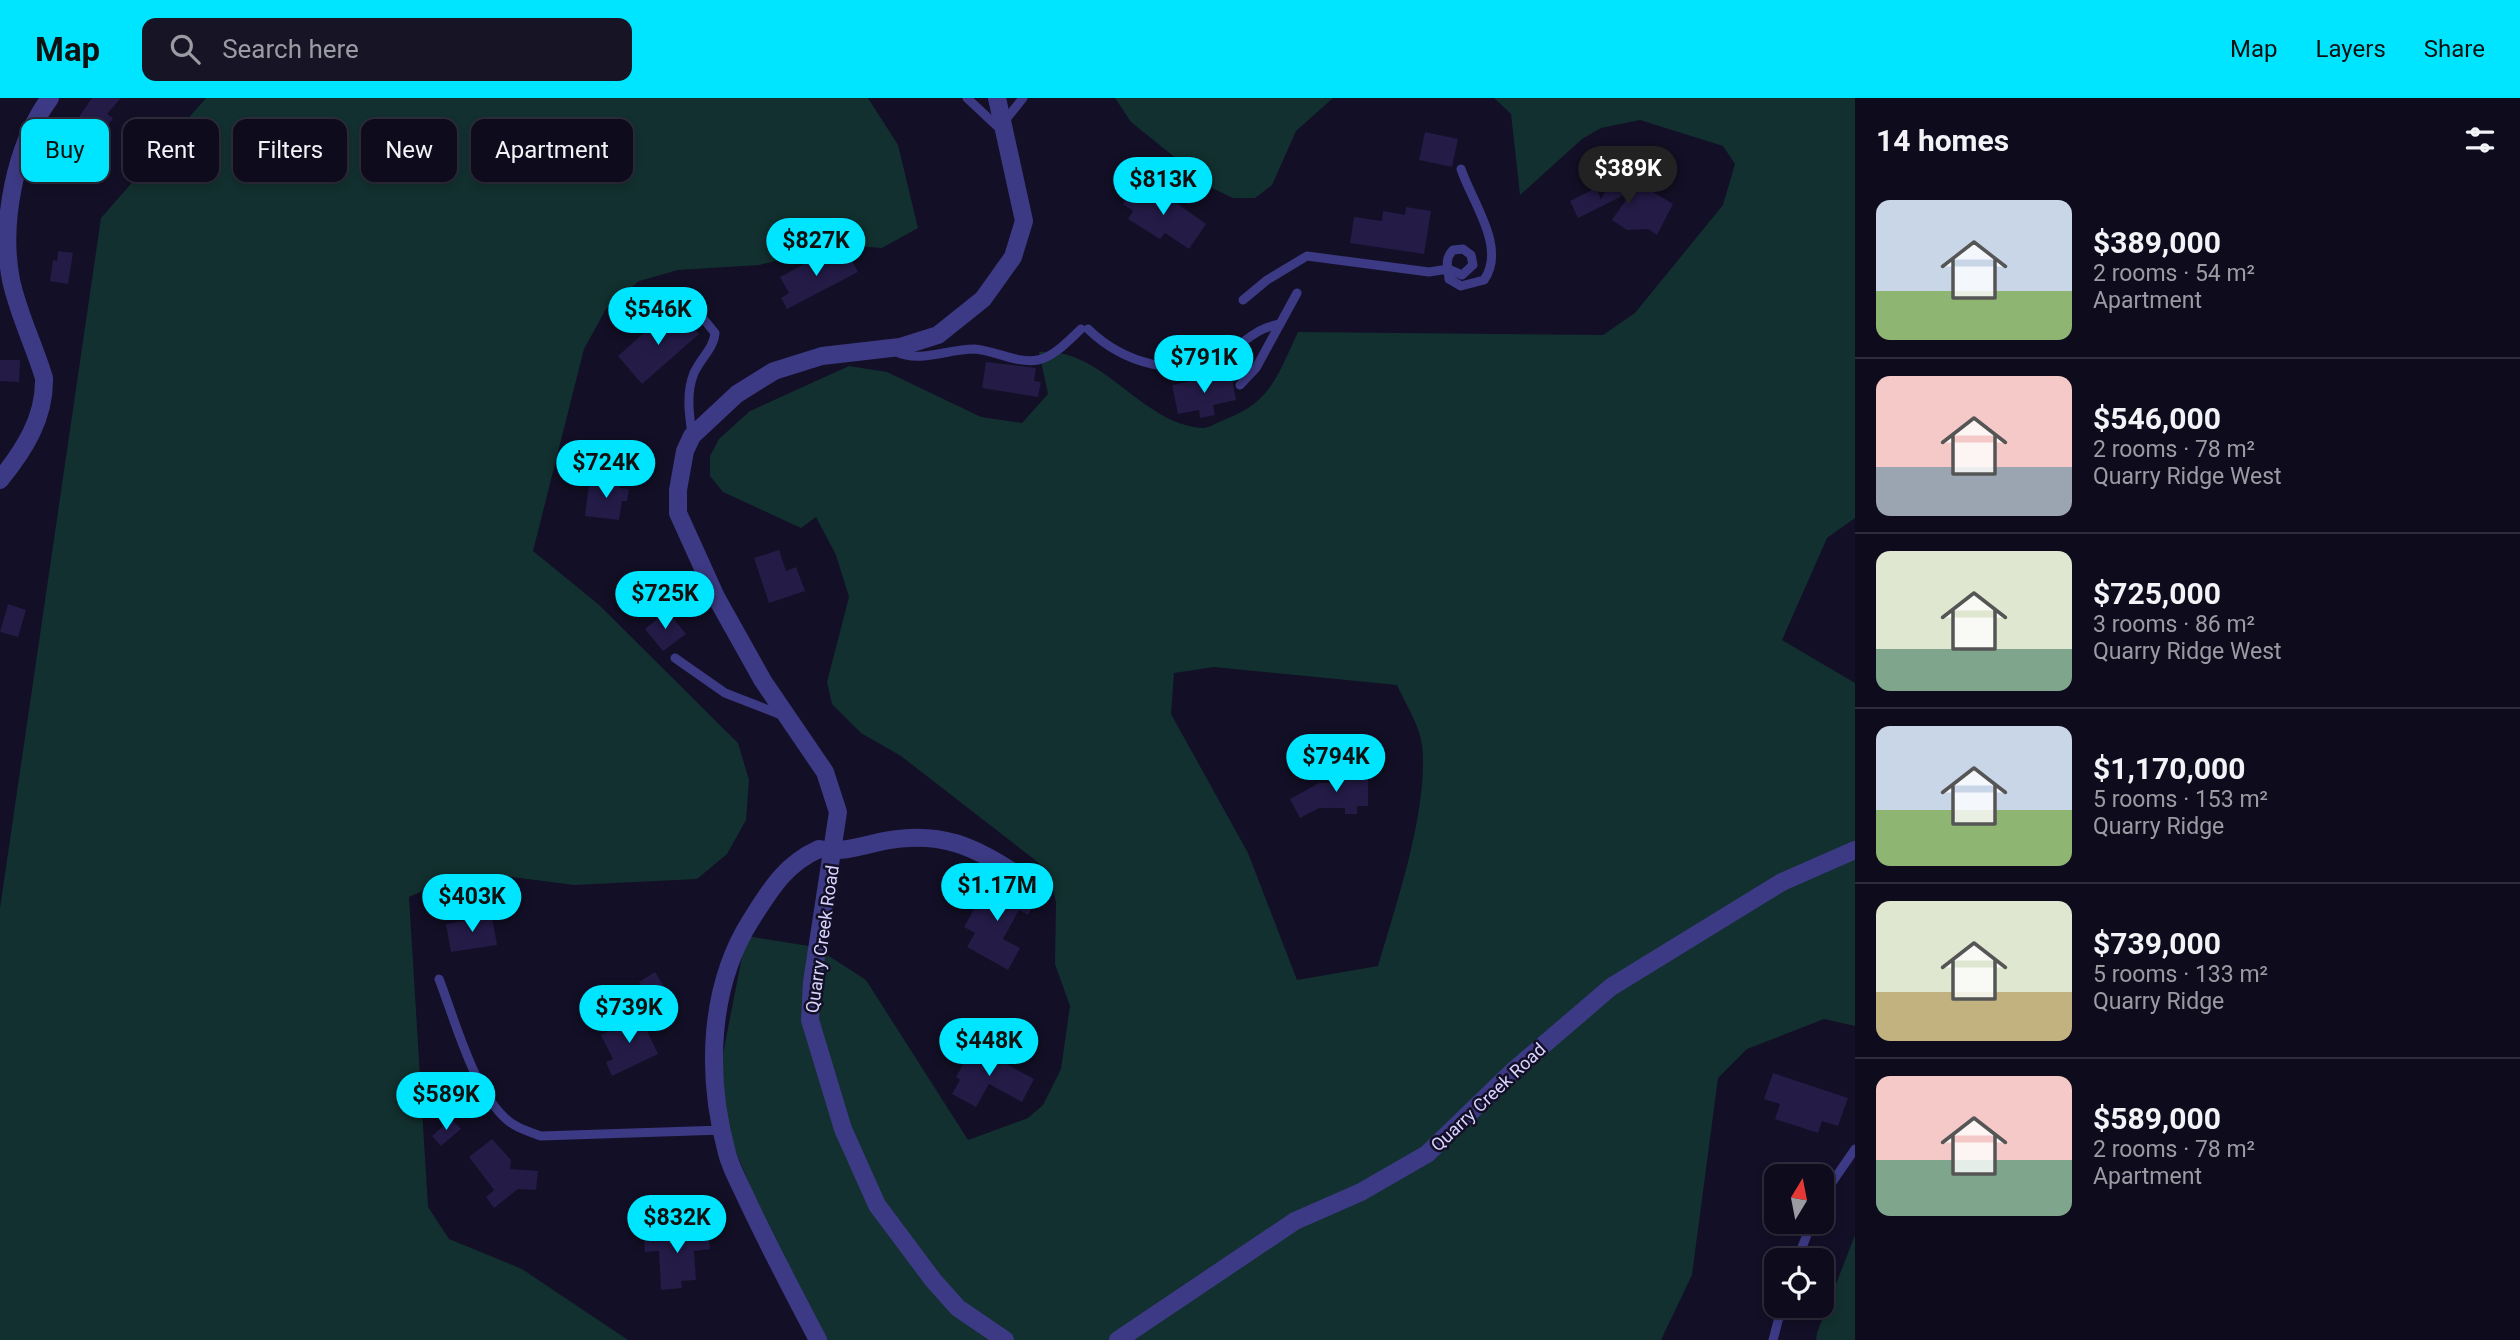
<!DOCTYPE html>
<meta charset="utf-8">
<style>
:root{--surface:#0e0b1c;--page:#171425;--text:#f1f3f6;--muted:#9b9ba3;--line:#2e2b3b;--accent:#00e5ff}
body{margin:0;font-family:Roboto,sans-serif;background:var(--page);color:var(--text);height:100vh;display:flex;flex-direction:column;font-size:26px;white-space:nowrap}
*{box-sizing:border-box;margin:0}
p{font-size:23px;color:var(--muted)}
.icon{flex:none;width:38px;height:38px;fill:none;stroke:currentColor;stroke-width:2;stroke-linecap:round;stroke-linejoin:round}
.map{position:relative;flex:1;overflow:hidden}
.sheet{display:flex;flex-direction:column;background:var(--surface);width:665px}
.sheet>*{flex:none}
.top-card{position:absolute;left:21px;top:21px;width:665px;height:63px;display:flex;gap:14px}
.needle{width:46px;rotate:10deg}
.buttons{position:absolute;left:1764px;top:1066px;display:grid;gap:14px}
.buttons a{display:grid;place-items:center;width:70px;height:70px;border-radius:14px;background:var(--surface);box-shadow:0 4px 10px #0003,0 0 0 2px var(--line);font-size:35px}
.price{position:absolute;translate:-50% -60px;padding:0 16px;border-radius:24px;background:var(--accent);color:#111;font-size:23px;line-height:46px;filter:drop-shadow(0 2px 4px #0008)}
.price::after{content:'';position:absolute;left:50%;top:42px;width:21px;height:16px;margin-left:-10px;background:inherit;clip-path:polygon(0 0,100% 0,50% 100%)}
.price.current{background:#222;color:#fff}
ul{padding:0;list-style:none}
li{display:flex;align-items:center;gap:21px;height:175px;padding:0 21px}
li+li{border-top:2px solid var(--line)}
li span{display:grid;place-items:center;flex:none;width:196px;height:140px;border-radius:14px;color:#555}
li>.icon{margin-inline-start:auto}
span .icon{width:84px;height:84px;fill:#fffc;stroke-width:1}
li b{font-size:30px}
h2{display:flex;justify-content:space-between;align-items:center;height:84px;padding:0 21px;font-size:30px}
.chip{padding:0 24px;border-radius:14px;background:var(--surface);box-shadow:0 4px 10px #0003,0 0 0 2px var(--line);font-size:24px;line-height:63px}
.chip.current{background:var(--accent);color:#111}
header{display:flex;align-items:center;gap:42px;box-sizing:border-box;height:98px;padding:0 35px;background:var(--accent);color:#111}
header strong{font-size:33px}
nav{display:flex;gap:38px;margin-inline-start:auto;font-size:24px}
.search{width:490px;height:63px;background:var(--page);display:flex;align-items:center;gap:18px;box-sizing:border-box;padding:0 24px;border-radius:14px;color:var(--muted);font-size:26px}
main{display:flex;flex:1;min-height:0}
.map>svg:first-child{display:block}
.green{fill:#12302f;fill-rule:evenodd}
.building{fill:#241b47}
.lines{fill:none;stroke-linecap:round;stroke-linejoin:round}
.lane{stroke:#3d3a85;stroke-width:9}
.street{stroke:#3d3a85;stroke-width:18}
.labels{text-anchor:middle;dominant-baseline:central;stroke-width:5;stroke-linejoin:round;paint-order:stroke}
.street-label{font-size:18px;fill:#d9d4ff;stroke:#130f26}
</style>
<header>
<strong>Map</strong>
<div class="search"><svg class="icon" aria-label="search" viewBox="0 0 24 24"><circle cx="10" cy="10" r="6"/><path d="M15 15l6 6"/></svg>Search here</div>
<nav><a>Map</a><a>Layers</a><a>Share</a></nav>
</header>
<main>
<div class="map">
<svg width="1855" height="1242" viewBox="0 0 1855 1242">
<rect width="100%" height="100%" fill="#130f26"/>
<g class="green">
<polygon points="206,0 868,0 898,47 918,130 882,150 839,147 759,167 678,172 639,183 606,211 584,251 533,453 598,506 738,645 749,682 746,722 727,756 697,781 574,787 489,776 447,782 409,799 428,1109 449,1141 522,1171 628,1242 0,1242 0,810 101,120"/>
<polygon points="1115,0 1333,0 1296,33 1272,87 1255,100 1233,100 1214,91 1131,24"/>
<path d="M1494,0h361v420l-28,20 -45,102 73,43v343l-31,-7 -77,30 -29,29 -26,197 -31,65h-846l-101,-240 32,-164 69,11 51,33 102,160 60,-22 15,-13 18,-36 9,-63 -15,-42 1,-62 -8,-32 -147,-114 -40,-23 -29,-29 -5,-22 22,-85 -13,-42 -20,-38 -15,11 -78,-36 -13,-16v-20l9,-17 31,-28 99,-45 38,6 94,45 41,6 26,-29 -9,-42c63,-6 100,70 162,76 7,1 17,-6 25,-9 46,-18 52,-45 72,-87l305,3 32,-22 88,-108 12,-41 -12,-18 -83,-26 -39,8 -19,11 -62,56 -9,-81zM1214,569l183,18c8,18 23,41 25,60 7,63 -26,160 -44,221l-81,14 -49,-127 -77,-139 3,-41z"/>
<polygon points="1855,1137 1855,1242 1816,1242 1817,1235"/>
</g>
<g class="building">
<polygon points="92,0 121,0 107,16 113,20 103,35 79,19"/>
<polygon points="1425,34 1458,41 1452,69 1419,62"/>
<polygon points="1615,77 1635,89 1638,85 1673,106 1657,137 1648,131 1627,132 1612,122 1632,93 1578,120 1570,103 1596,90 1601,101"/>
<polygon points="1136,87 1156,101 1161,94 1206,126 1189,151 1165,135 1160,141 1128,121 1133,113 1123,106"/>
<polygon points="1406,109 1431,113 1424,156 1350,145 1354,119 1382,123 1383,113 1405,117"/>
<polygon points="846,151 858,174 787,211 781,200 789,195 780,179 812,162 815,168"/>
<polygon points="58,153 73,155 68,186 50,183 53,162 57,163"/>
<polygon points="681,216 699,236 642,286 618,258 663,218 670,226"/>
<polygon points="0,262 20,262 19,284 0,283"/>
<polygon points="986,264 1036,270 1034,283 1041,284 1038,299 982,290"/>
<polygon points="1231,275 1236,302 1213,307 1215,317 1200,320 1199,312 1178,316 1172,287"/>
<polygon points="605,380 621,382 620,390 629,391 627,403 622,403 619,422 585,418 589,386 604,387"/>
<polygon points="779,452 786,473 796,469 805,493 769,505 754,460"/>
<polygon points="8,506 26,512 18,539 0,534"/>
<polygon points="667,513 686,536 663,553 645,531"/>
<polygon points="1368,669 1368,708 1357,708 1357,716 1345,716 1345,710 1319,710 1300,720 1290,701 1319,685 1331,685 1331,680 1350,680 1350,670"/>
<polygon points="1006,783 1030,795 1026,803 1034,806 1028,817 1019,812 1003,841 1020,850 1008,872 967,849 975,835 964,829 987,788 999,795"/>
<polygon points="492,819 497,847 451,854 446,826"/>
<polygon points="655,874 668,895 652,905 639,884"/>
<polygon points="645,917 651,930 647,933 658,956 612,978 606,964 613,961 601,937"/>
<polygon points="973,948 1034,981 1022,1004 989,986 976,1009 952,996 960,982 956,979"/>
<polygon points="1773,975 1848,1000 1838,1028 1822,1023 1818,1035 1775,1021 1780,1006 1764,1001"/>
<polygon points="451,1021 461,1031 441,1048 432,1038"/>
<polygon points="492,1041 511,1062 510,1071 538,1073 536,1092 518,1091 494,1110 486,1099 494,1092 469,1059"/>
<polygon points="709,1132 710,1151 694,1153 696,1182 681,1183 682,1190 661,1192 659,1153 645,1154 644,1136"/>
</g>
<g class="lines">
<g class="lane">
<polyline points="967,0 999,30"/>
<polyline points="1003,25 1023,0"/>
<path d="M1243,202l24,-20 40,-24 122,16 19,-3 14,6 11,-10 -2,-10 -8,-6 -10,1c-9,9 -5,18 -4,29l12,7 23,-6c23,-32 -12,-78 -23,-111"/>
<path d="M1088,231c35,34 91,51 136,26 23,-13 29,-26 56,-31"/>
<path d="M894,253c26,13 52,-2 80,-2 20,1 43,15 64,11 16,-3 32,-21 43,-31"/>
<polyline points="1240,287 1256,270 1297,195"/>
<path d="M692,336c-3,-20 -6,-42 2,-61 6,-14 20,-25 21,-40l-18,-22"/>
<polyline points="675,560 725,595 784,618"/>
<path d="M439,881c16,41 33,106 64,137 10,11 24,15 38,20l182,-6"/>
<polyline points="1822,1099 1855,1051"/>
<polyline points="1797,1162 1812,1124"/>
<polyline points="1773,1242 1782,1208"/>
</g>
<g class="street">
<polyline points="997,0 1024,123 1013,159 983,201 938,237 900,249 822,258 774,273 737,296 692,338 685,353 678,392 678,415 716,499 763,583 825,674 838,714 812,884 810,922 843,1031 877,1107 933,1182 958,1210 1005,1242"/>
<path d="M0,382c24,-30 45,-62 44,-102 -10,-33 -26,-65 -33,-98 -11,-57 4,-135 39,-182"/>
<path d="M818,1242c-24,-46 -48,-91 -70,-138 -7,-16 -17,-33 -21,-49 -21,-76 -19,-165 24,-233 19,-30 34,-56 68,-71 22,4 43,-3 65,-8 56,-11 91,5 138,37"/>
<polyline points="1118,1242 1295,1123 1361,1094 1427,1056 1513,973 1611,889 1782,784 1855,752"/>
</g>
</g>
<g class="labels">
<g class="street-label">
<text transform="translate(822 841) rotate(-82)">Quarry Creek Road</text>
<text transform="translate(1488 999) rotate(-43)">Quarry Creek Road</text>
</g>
</g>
</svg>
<div class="buttons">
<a><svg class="needle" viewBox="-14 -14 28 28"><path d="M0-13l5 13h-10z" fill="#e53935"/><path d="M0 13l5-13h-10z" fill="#9b9ba3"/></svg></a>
<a><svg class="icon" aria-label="locate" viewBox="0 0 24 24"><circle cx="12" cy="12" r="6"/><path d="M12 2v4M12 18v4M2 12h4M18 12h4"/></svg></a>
</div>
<b class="price current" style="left:1628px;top:108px">$389K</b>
<b class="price" style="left:1163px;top:119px">$813K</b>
<b class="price" style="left:816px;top:180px">$827K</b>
<b class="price" style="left:658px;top:249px">$546K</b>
<b class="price" style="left:1204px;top:297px">$791K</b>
<b class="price" style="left:606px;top:402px">$724K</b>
<b class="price" style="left:665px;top:533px">$725K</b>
<b class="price" style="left:1336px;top:696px">$794K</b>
<b class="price" style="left:997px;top:825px">$1.17M</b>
<b class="price" style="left:472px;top:836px">$403K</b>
<b class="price" style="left:629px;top:947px">$739K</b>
<b class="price" style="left:989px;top:980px">$448K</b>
<b class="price" style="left:446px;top:1034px">$589K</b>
<b class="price" style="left:677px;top:1157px">$832K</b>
<div class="top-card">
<a class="chip current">Buy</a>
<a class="chip">Rent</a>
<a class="chip">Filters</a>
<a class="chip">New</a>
<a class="chip">Apartment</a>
</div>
</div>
<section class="sheet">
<h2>14 homes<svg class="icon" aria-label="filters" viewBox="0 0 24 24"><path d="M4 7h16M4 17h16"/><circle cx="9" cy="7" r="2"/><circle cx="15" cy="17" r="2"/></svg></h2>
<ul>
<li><span style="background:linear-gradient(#c9d6e8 65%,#8fb573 0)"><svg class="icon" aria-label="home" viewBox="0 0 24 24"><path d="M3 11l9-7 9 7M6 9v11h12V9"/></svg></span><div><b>$389,000</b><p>2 rooms · 54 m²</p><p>Apartment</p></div></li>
<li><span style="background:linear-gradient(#f6c9c9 65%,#9aa5b1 0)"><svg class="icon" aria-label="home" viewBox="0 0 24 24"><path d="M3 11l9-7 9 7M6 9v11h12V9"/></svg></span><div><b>$546,000</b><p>2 rooms · 78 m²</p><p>Quarry Ridge West</p></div></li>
<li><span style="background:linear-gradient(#dfe7d0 70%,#7fa58c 0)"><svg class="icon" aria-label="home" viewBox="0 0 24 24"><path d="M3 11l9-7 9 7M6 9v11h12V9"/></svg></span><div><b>$725,000</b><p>3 rooms · 86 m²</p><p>Quarry Ridge West</p></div></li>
<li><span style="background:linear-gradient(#c9d6e8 60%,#8fb573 0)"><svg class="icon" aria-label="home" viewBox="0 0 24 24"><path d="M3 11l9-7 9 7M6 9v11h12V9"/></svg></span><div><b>$1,170,000</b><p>5 rooms · 153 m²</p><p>Quarry Ridge</p></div></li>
<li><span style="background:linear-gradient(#dfe7d0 65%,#c2b280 0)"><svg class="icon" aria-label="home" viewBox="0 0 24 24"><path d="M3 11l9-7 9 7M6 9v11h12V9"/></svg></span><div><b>$739,000</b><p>5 rooms · 133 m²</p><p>Quarry Ridge</p></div></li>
<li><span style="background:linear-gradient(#f6c9c9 60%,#7fa58c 0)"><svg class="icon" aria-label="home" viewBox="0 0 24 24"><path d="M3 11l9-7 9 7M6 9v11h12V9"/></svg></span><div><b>$589,000</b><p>2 rooms · 78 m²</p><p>Apartment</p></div></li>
</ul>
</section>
</main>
